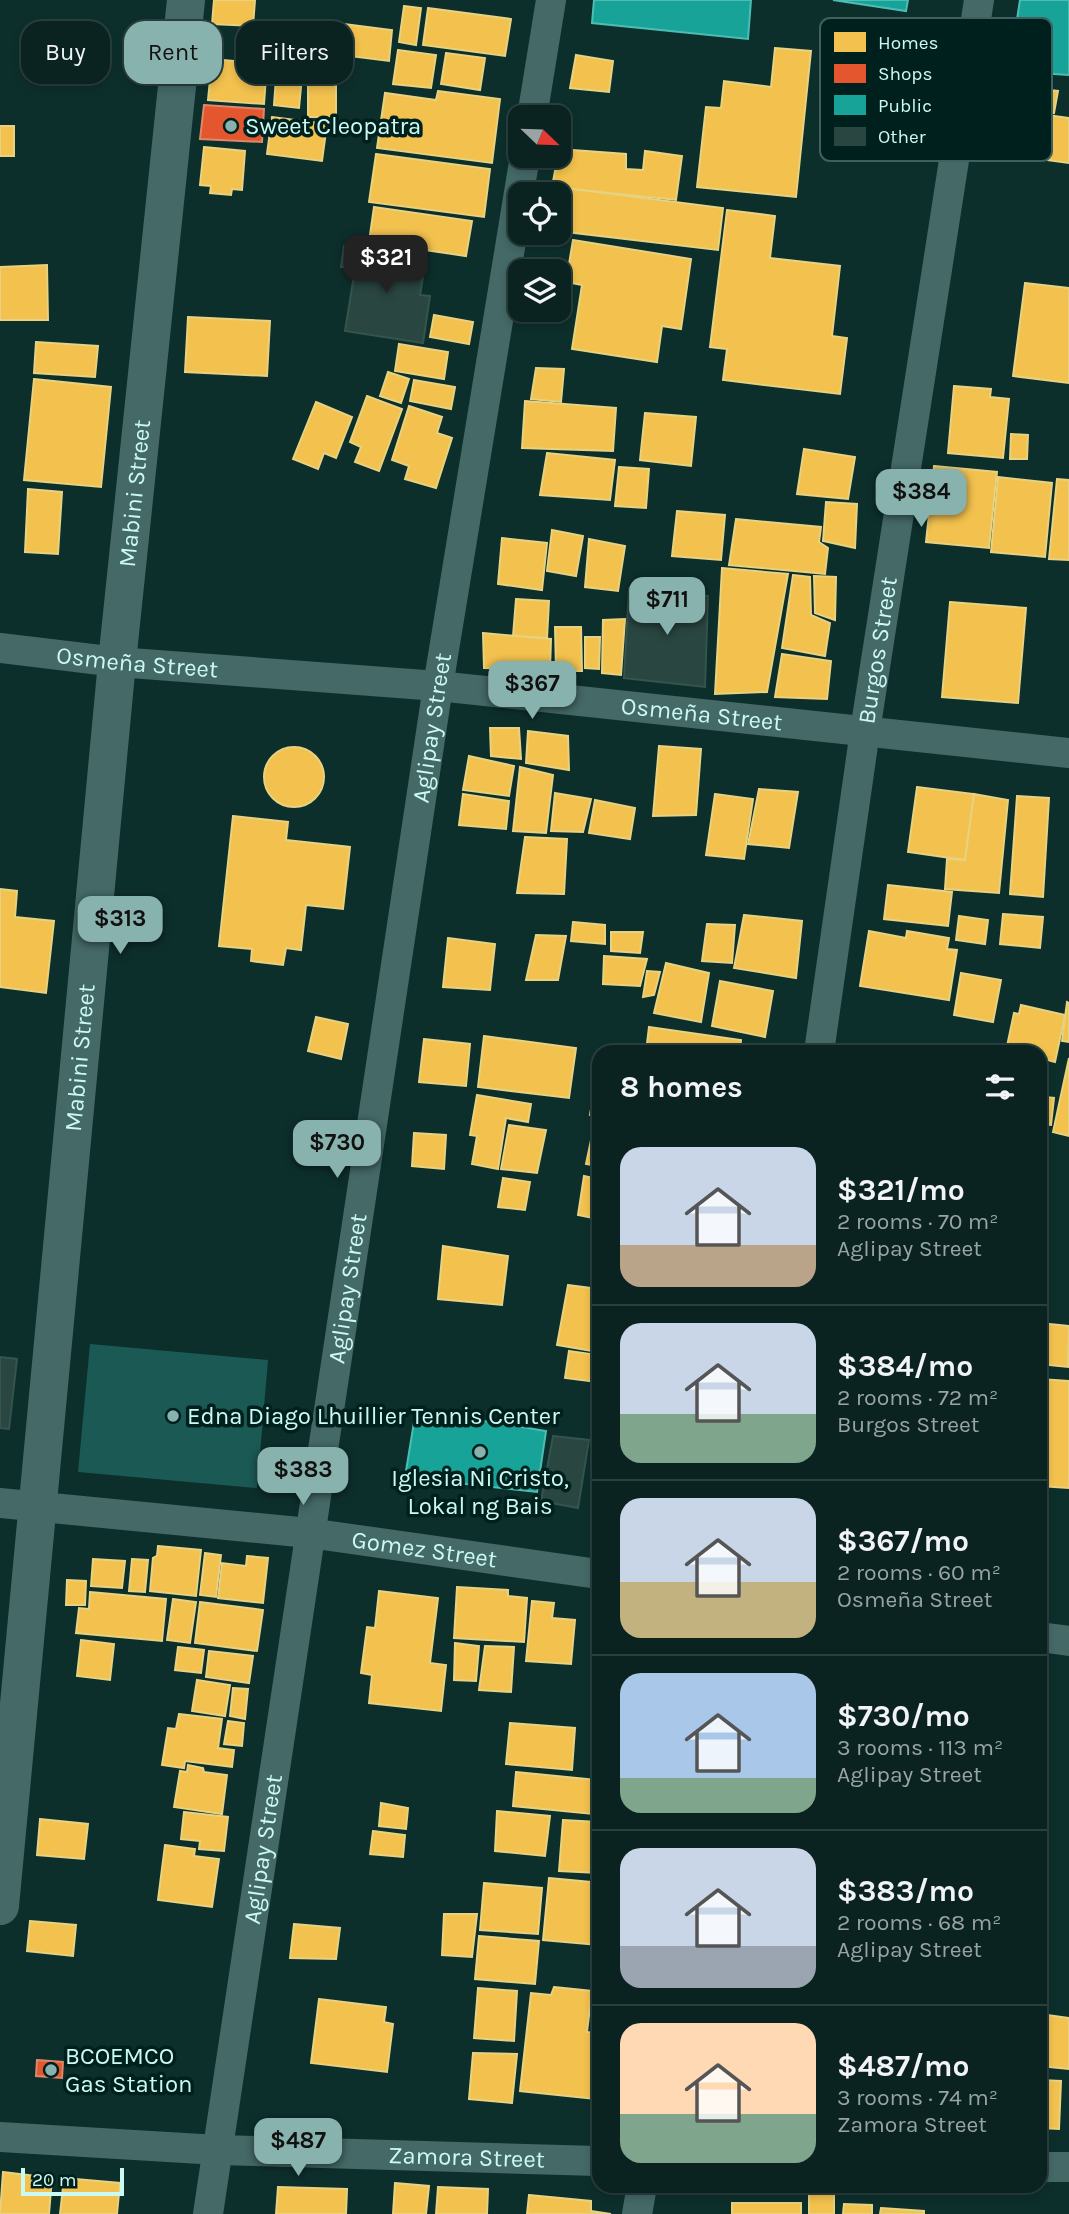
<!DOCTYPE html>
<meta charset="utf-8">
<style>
:root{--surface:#0a2321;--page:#182f2e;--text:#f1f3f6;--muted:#99a4a5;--line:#2a403f;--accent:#88b2ae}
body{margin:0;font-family:Karla,sans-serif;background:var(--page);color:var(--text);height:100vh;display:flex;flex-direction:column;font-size:26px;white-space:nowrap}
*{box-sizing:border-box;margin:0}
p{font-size:23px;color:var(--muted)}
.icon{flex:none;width:38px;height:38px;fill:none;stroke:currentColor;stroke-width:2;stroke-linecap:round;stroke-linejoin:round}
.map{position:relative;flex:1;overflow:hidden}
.details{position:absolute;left:592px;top:1045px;width:455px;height:1148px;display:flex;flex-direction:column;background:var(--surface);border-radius:21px;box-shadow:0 4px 10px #0003,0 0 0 2px var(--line)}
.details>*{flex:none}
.top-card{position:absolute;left:21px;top:21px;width:466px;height:63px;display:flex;gap:14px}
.needle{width:46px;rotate:113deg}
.controls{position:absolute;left:508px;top:105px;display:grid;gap:14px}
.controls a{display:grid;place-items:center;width:63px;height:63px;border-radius:14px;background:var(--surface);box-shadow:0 4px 10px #0003,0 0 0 2px var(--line);font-size:35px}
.scale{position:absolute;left:21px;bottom:18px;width:103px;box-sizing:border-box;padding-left:7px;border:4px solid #cbf9f4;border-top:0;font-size:19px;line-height:24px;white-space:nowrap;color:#cbf9f4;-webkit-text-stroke:5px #00201e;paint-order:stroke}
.price{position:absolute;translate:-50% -60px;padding:0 16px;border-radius:14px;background:var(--accent);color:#111;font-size:23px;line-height:46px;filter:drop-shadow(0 2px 4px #0008)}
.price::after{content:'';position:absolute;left:50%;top:42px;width:21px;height:16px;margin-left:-10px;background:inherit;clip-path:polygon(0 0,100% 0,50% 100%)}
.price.on{background:#222;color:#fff}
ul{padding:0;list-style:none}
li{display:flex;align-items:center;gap:21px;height:175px;padding:0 28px}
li+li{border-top:2px solid var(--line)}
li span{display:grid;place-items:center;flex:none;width:196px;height:140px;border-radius:21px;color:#555}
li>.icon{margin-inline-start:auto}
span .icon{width:84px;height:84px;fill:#fffc;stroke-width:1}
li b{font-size:30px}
h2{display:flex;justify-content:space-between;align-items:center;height:84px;padding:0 28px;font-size:30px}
.tag{padding:0 24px;border-radius:21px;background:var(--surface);box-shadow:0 4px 10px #0003,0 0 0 2px var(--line);font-size:24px;line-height:63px}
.tag.on{background:var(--accent);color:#111}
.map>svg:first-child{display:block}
.green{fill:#1b5954}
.homes{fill:#f2c14e;stroke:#e6d280;stroke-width:2}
.shops{fill:#e4572e;stroke:#dc8869;stroke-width:2}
.public{fill:#17a398;stroke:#4dbdb4;stroke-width:2}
.building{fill:#2a4641;stroke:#34544d;stroke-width:2}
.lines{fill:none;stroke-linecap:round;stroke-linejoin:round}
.street{stroke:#446967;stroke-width:30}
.secondary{stroke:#446967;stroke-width:38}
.poi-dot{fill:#88b2ae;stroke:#00201e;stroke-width:2.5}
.labels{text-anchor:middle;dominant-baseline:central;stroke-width:7;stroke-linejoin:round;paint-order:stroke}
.poi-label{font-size:24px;fill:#cbf9f4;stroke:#00201e;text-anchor:start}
.street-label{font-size:24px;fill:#cbf9f4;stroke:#00201e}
.key{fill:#00201e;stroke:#3d615e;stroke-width:2}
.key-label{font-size:19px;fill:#cbf9f4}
</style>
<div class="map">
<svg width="1069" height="2214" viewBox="0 0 1069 2214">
<rect width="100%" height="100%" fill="#0d2f2c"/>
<polygon class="green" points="90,1344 268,1360 257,1488 78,1472"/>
<g class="homes">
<polygon points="214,0 255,0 253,26 212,24"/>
<polygon points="404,6 421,8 416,45 399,42"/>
<polygon points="428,8 511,19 505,56 423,45"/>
<polygon points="336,23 392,30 389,61 333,54"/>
<polygon points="775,48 811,51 796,197 697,187 706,107 721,108 724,81 771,87"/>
<polygon points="398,50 436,55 431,88 393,84"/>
<polygon points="446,53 485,58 480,90 441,84"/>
<polygon points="576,55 613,61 609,92 570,88"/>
<polygon points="212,59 267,64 264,104 208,100"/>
<polygon points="277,64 303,66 299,108 274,105"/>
<polygon points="308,65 336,66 336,117 308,117"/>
<polygon points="1005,73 1048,80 1049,90 1058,91 1054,113 1000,105"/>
<polygon points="438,91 500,99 492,163 377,148 385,93 436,100"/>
<polygon points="1010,110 1069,118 1069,163 1004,154"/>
<polygon points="272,117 327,124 322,161 267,154"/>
<rect x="0" y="126" width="14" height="30"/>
<polygon points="204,147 245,151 242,190 232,189 231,195 210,193 211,186 200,185"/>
<polygon points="559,149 626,154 626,169 643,170 645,151 682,156 676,200 552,187"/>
<polygon points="376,154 490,169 484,217 369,202"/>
<polygon points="557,187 723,208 718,250 558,231"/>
<polygon points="374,207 472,221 466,256 369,242"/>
<polygon points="727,210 775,216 770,258 840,266 832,336 847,338 840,394 723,380 727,349 710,347"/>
<polygon points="573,240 691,259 681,329 662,326 657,362 572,349 582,285 566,282"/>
<polygon points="47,265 48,320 0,320 0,267"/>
<polygon points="1025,283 1069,288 1069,383 1013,376"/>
<polygon points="434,315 473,322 469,344 430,337"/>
<polygon points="188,317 270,321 267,376 185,372"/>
<polygon points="36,342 98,346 95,377 34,373"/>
<polygon points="399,344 448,352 444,379 395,371"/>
<polygon points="536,368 564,369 561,402 531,399"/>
<polygon points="388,372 409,379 401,403 380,396"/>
<polygon points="34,379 111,387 101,487 24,480"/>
<polygon points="414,380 455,387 451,409 410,401"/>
<polygon points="954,386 991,389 990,397 1009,399 1003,458 948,453"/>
<polygon points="367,396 402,409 379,471 355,462 361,447 350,442"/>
<polygon points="525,401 616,408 613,451 522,448"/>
<polygon points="316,402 352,417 336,458 324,453 318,469 293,459"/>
<polygon points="409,406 442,417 437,433 452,438 436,488 405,479 409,466 392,460"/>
<polygon points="645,413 696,417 691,466 640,460"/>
<polygon points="1011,434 1028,435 1027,459 1010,459"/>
<polygon points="804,449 855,457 848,499 797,494"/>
<polygon points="547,453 615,460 610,500 540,495"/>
<polygon points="934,466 997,472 989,548 926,542"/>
<polygon points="619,467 649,469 646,508 615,506"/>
<polygon points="998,477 1052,483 1045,557 991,552"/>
<polygon points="1057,479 1069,480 1069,560 1049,559"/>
<polygon points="28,489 62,492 58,554 25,552"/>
<polygon points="826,502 857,504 855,548 823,541"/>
<polygon points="677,511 725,515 721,560 672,556"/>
<polygon points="736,519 821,527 819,542 828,548 825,574 729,565"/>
<polygon points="552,530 583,536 576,576 547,571"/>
<polygon points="502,538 547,543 542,590 498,584"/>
<polygon points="589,539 625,546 618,591 585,587"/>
<polygon points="722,568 788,574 767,692 715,694"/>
<polygon points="793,575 810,577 811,615 830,623 825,656 782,648"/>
<polygon points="814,576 836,577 835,620 815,613"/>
<polygon points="516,599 549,601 547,638 513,636"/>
<polygon points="950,602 1026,608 1018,703 942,697"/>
<polygon points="625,619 621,675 602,673 603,620"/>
<polygon points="555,627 581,627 582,671 556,671"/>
<polygon points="483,633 551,639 550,670 484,668"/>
<polygon points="585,637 600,637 599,669 585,668"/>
<polygon points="782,654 831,661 827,699 775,697"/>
<polygon points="490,728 519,728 521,759 491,756"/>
<polygon points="528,731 568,736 569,770 526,763"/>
<polygon points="659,746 701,749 696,815 653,816"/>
<circle cx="294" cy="777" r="30"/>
<polygon points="469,756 514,766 509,796 463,790"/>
<polygon points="520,767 553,775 546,833 513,831"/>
<polygon points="917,787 974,794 965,860 908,852"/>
<polygon points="759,789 798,792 789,848 748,844"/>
<polygon points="555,793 591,799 583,832 551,831"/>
<polygon points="463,794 509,801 506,829 459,825"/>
<polygon points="715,794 753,799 744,859 706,855"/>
<polygon points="974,794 1008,800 999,893 945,889 947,859 965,860"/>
<polygon points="1017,796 1049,798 1043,897 1010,894"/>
<polygon points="595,800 635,808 630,839 589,833"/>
<polygon points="233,816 288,822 286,840 350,847 343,909 306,905 301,950 286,948 283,965 251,961 252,949 219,946"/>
<polygon points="525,837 567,839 564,894 517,893"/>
<polygon points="888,885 952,892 948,926 884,919"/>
<polygon points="0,889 17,891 15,917 54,921 46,993 0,987"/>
<polygon points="1003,914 1043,917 1040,948 1000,944"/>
<polygon points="744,915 802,921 796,978 734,968"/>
<polygon points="959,916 988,920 985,944 956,940"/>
<polygon points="573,922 605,925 605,944 571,941"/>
<polygon points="707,924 735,925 732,963 702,961"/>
<polygon points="869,931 906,938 907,931 949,938 947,949 957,950 949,1000 860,986"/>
<polygon points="611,932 643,932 640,953 611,951"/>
<polygon points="536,935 566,936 558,980 526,980"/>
<polygon points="448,938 495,944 490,990 443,987"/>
<polygon points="604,956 647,959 640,986 603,984"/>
<polygon points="666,963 709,973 701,1022 654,1013"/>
<polygon points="647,971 660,972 654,995 643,997"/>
<polygon points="961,973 1001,980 993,1022 954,1015"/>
<polygon points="720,981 773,991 765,1037 712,1026"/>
<polygon points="1067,1002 1069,1003 1069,1042 1062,1041"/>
<polygon points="1021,1005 1065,1015 1055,1062 1040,1058 1040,1052 1006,1051 1014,1013 1019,1014"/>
<polygon points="316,1017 348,1024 341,1059 308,1051"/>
<polygon points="649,1027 741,1040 740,1052 646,1052"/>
<polygon points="484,1036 576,1048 569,1098 478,1087"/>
<polygon points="424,1039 470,1044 466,1086 419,1082"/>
<polygon points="1069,1058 1069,1136 1053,1132"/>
<polygon points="598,1068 598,1116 590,1115"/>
<polygon points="1040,1084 1047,1085 1045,1097 1054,1098 1051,1125 1040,1124"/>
<polygon points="477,1095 531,1104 528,1122 506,1118 498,1169 472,1164 477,1136 470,1135"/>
<polygon points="595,1121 598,1122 598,1166 586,1164"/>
<polygon points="509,1125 546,1130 537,1173 501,1169"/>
<polygon points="414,1133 446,1135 444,1169 412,1166"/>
<polygon points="584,1176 598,1179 598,1219 578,1215"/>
<polygon points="503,1178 530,1182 525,1210 498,1207"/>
<polygon points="443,1246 508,1256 502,1305 438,1299"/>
<polygon points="568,1285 598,1289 598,1352 557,1345"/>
<polygon points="1040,1323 1069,1326 1068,1367 1040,1364"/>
<polygon points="569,1351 598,1355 598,1382 565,1378"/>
<polygon points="1040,1379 1069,1381 1069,1488 1040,1486"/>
<polygon points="158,1546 201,1550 196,1596 150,1591 153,1558 157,1556"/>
<polygon points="205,1553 221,1555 216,1597 200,1595"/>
<polygon points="247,1556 268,1558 263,1603 218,1598 222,1563 246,1566"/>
<polygon points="93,1559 125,1561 122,1588 91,1586"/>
<polygon points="132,1559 148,1560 145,1592 129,1591"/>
<polygon points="67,1580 86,1581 85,1605 66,1605"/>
<polygon points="457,1587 508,1590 508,1596 527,1598 524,1642 454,1638"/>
<polygon points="379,1591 438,1598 430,1663 446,1665 441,1711 369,1703 372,1675 361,1673 367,1627 375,1628"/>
<polygon points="90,1592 166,1599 162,1641 76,1633 79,1608 89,1609"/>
<polygon points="173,1599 196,1602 190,1643 167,1640"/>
<polygon points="532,1601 554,1603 552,1618 575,1620 571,1664 526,1661"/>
<polygon points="200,1602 263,1610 257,1651 195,1643"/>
<polygon points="81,1640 114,1644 110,1680 77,1676"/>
<polygon points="455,1643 479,1646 476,1681 454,1680"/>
<polygon points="485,1646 514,1647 511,1692 479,1690"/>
<polygon points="178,1647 204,1650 201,1673 175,1670"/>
<polygon points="209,1651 253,1656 249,1683 206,1677"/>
<polygon points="197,1680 230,1685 225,1716 192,1711"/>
<polygon points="233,1688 248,1689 245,1719 230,1716"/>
<polygon points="179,1714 222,1719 218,1748 234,1750 232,1767 185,1761 184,1768 162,1765 168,1728 176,1729"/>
<polygon points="228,1721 244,1723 242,1746 224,1744"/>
<polygon points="510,1723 575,1728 572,1770 506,1764"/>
<polygon points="188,1765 203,1768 204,1772 227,1775 222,1814 174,1807 180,1771 187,1772"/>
<polygon points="516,1772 596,1780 593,1814 513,1806"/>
<polygon points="381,1803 408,1808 406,1829 379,1826"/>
<polygon points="497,1811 550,1816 545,1856 495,1851"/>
<polygon points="184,1812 228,1817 224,1851 199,1849 200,1841 181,1839"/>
<polygon points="40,1819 88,1824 84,1859 37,1855"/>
<polygon points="563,1820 598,1822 598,1873 559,1871"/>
<polygon points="373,1831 405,1835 403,1857 370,1854"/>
<polygon points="165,1845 195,1849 194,1856 219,1859 212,1907 158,1900"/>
<polygon points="549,1878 591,1882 596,1893 598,1893 598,1945 543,1940"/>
<polygon points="484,1883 542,1888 538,1934 480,1930"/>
<polygon points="444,1914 477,1914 472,1957 442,1955"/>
<polygon points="30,1921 76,1925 73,1956 27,1951"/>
<polygon points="294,1924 340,1928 336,1959 290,1958"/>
<polygon points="479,1936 539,1941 535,1984 475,1979"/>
<polygon points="554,1987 592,1991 587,2032 598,2033 598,2068 595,2099 520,2091 531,1993 551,1995"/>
<polygon points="478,1988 517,1991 514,2041 474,2038"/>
<polygon points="319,1999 386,2007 384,2022 393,2024 387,2072 311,2063"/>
<polygon points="1040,2014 1069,2018 1069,2069 1040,2066"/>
<polygon points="473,2053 517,2054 512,2103 469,2099"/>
<polygon points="1040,2080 1061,2081 1059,2129 1040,2128"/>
<polygon points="3,2172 52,2178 49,2214 0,2214"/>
<polygon points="64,2178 120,2183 117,2214 60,2214"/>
<polygon points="395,2183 429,2186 426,2214 393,2214"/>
<polygon points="278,2187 347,2189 346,2214 276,2214"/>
<polygon points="438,2187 488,2189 487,2214 436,2214"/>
<polygon points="809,2191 834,2192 834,2214 809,2214"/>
<polygon points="529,2195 591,2201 591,2211 611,2214 527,2214"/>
<rect x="732" y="2203" width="69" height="11"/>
<polygon points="844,2204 872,2205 872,2214 843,2214"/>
<polygon points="881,2208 924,2211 924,2214 880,2214"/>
</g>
<g class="shops">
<polygon points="204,105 264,109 262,142 200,139"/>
<polygon points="37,2060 63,2062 62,2078 36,2076"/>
</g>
<g class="public">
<polygon points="594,0 751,0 748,39 592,23"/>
<polygon points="833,0 908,0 906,11"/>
<polygon points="1020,0 1069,0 1069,75 1009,71"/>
<polygon points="416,1410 546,1431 537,1492 405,1477"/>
</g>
<g class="building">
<polygon points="344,246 426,259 420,295 430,296 423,343 345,331 355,269 341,267"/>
<polygon points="629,588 708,596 705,687 624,678"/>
<polygon points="0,1357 17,1359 9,1429 0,1428"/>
<polygon points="553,1436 589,1440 578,1508 541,1501"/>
</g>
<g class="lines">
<g class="street">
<polyline points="532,117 551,0"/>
<path id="s1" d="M0,648l117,14 321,24 631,67"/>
<path id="s2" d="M819,1052l46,-321 114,-731"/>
<path id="s3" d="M0,1503l309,30 289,41"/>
<polyline points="1040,1637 1069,1641"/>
<path id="s4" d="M0,2137l218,13 380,11"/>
<polyline points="1040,2167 1069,2167"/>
<path id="s5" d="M208,2214l230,-1528 87,-530"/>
<polyline points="637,2214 642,2186"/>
</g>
<path class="secondary" id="s6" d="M0,1906l117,-1244 69,-662"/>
</g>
<g class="poi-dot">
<circle cx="231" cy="126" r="7"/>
<circle cx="173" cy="1416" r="7"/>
<circle cx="480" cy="1452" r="7"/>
<circle cx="51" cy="2070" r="7"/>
</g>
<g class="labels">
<g class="poi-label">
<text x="245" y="126">Sweet Cleopatra</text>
<text x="187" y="1416">Edna Diago Lhuillier Tennis Center</text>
<text x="480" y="1478" text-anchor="middle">Iglesia Ni Cristo,<tspan x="480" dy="28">Lokal ng Bais</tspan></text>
<text x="65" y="2056">BCOEMCO<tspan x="65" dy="28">Gas Station</tspan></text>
</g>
<g class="street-label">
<text stroke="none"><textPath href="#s6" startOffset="1419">Mabini Street</textPath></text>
<text stroke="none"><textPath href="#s2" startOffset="406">Burgos Street</textPath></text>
<text stroke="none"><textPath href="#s1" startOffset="138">Osmeña Street</textPath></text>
<text stroke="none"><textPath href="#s1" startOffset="705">Osmeña Street</textPath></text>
<text stroke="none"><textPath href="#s5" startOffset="1503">Aglipay Street</textPath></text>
<text stroke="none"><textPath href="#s6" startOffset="852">Mabini Street</textPath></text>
<text stroke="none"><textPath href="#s5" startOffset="936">Aglipay Street</textPath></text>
<text stroke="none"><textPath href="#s3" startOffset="427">Gomez Street</textPath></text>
<text stroke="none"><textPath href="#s5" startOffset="369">Aglipay Street</textPath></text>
<text stroke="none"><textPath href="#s4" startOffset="467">Zamora Street</textPath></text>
</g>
</g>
<rect x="820" y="18" width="232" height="143" rx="10" class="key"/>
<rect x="834" y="32" width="32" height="20" fill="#f2c14e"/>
<rect x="834" y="64" width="32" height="19" fill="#e4572e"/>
<rect x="834" y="95" width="32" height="20" fill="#17a398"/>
<rect x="834" y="127" width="32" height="19" fill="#2a4641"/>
<g class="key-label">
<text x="878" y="49">Homes</text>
<text x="878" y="80">Shops</text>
<text x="878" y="112">Public</text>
<text x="878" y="143">Other</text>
</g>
</svg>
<div class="controls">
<a><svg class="needle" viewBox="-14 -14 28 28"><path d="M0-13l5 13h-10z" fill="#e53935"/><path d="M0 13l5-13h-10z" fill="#99a4a5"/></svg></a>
<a><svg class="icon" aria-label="locate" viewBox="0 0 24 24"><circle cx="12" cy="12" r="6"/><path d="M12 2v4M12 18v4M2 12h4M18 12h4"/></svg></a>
<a><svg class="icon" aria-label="layers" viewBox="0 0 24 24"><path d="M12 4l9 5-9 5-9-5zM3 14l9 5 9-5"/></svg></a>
</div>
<div class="scale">20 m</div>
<b class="price on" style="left:386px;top:295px">$321</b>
<b class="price" style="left:921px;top:529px">$384</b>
<b class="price" style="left:667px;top:637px">$711</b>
<b class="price" style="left:532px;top:721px">$367</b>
<b class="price" style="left:120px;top:956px">$313</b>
<b class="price" style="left:337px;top:1180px">$730</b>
<b class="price" style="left:303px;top:1507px">$383</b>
<b class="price" style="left:298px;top:2178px">$487</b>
<div class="top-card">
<a class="tag">Buy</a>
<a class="tag on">Rent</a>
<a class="tag">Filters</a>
</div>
<section class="details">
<h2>8 homes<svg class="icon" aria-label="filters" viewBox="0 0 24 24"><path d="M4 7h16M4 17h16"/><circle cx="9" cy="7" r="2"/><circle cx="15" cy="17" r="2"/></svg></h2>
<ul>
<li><span style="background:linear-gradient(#c9d6e8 70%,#b9a48a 0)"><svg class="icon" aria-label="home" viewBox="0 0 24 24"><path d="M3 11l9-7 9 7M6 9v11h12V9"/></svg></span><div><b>$321/mo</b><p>2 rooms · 70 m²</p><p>Aglipay Street</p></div></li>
<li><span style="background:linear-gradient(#c9d6e8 65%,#7fa58c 0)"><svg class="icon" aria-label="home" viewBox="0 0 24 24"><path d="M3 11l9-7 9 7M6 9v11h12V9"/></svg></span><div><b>$384/mo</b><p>2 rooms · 72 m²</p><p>Burgos Street</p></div></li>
<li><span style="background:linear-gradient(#c9d6e8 60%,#c2b280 0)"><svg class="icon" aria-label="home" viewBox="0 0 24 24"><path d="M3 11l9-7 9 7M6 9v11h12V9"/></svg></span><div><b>$367/mo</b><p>2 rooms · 60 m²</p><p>Osmeña Street</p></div></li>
<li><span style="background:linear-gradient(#a9c7e8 75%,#7fa58c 0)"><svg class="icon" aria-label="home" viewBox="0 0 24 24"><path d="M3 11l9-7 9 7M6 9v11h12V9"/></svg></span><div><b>$730/mo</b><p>3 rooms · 113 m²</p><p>Aglipay Street</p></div></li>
<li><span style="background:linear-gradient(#c9d6e8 70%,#9aa5b1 0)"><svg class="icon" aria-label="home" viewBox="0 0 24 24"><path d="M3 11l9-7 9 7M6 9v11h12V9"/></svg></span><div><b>$383/mo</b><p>2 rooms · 68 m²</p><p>Aglipay Street</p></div></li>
<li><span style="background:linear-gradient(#ffd9b3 65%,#7fa58c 0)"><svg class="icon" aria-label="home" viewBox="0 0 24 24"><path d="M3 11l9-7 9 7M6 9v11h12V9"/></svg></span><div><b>$487/mo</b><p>3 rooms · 74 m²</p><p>Zamora Street</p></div></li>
</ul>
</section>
</div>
